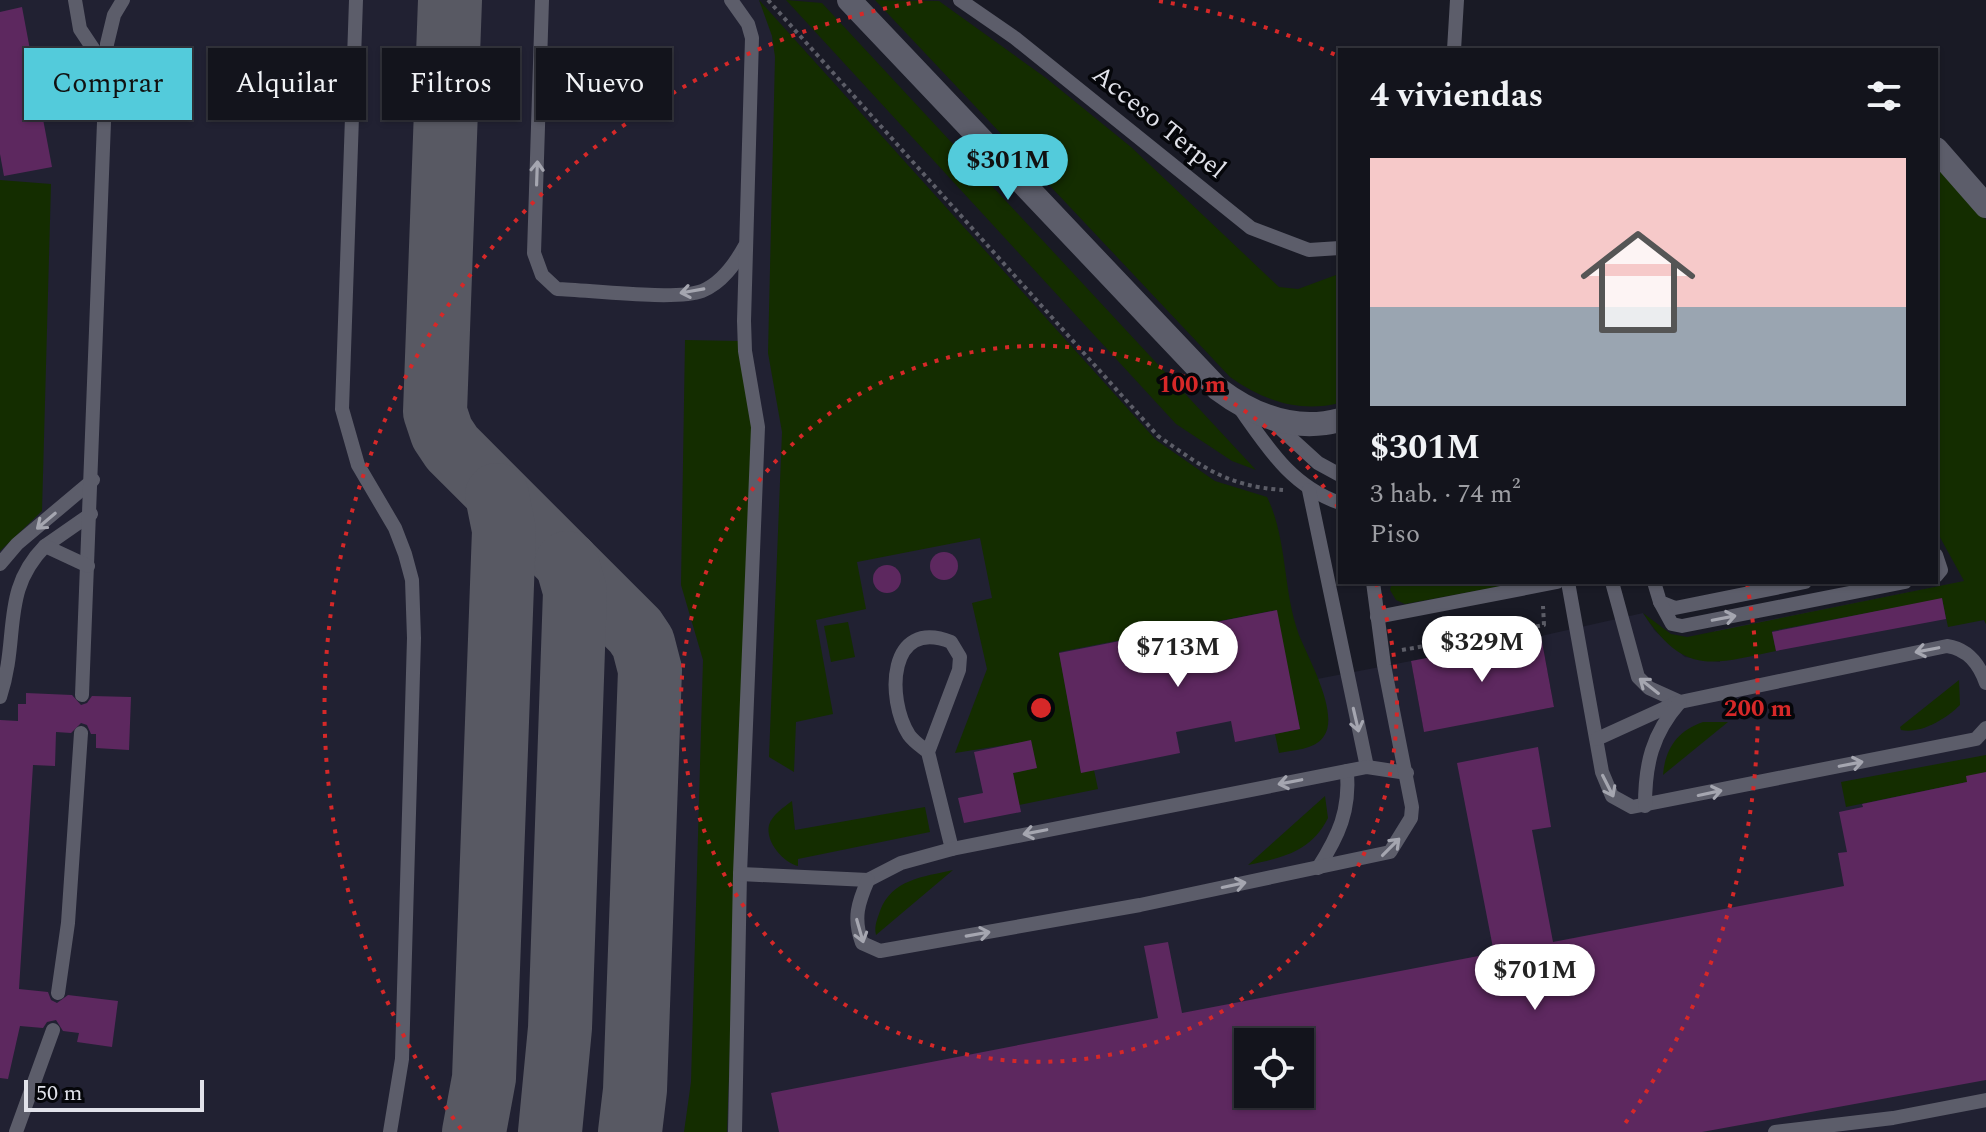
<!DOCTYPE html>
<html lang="es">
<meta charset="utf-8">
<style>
:root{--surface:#13141c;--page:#202129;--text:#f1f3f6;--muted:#9d9ea3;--line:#32333b;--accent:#53cbdb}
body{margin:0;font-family:Spectral,serif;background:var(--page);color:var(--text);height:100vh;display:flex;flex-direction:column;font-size:30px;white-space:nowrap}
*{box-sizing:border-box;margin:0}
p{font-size:26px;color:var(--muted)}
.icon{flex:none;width:44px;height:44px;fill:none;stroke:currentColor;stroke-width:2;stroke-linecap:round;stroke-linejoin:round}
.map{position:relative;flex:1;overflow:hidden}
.side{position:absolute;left:1338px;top:48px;width:600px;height:536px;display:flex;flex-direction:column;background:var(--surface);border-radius:0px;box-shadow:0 2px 6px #0004,0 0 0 2px var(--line)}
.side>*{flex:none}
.guide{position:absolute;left:24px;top:48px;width:760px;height:72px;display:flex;gap:16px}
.buttons{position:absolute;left:1234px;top:1028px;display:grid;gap:16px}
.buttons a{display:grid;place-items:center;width:80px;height:80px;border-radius:0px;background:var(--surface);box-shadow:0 2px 6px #0004,0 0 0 2px var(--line);font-size:40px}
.scale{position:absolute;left:24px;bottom:20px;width:180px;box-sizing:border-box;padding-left:8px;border:4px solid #e1e2ea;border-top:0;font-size:22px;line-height:28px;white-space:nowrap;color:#e1e2ea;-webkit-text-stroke:6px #05060a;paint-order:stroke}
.price{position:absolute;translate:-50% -68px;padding:0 18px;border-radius:28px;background:#fff;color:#222;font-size:26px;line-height:52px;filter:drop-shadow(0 2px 4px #0008)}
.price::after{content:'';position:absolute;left:50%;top:48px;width:24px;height:18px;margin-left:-12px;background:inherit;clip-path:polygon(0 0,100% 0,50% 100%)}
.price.active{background:var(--accent);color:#111}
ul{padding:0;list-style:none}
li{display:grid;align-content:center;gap:16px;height:424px;padding:0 32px}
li+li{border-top:2px solid var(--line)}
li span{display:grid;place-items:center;height:248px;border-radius:0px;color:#555}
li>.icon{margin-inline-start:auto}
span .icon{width:144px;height:144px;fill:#fffc;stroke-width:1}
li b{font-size:34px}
h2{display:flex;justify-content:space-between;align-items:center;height:96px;padding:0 32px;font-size:34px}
.tag{padding:0 28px;border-radius:0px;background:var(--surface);box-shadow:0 2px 6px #0004,0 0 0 2px var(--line);font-size:28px;line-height:72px}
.tag.active{background:var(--accent);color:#111}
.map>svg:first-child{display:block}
.built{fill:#212132;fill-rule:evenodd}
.green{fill:#142d00}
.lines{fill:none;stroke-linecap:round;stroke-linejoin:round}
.taxiway{stroke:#585963;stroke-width:64}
.building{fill:#5d285f;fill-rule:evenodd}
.path{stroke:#5c5d67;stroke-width:4;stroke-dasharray:4 4;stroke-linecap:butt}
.lane{stroke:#5c5d6a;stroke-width:14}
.street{stroke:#5c5d6a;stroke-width:24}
.oneway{stroke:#a5a6b0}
.ring{fill:none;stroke:#d62828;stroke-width:4;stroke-dasharray:4 8}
.labels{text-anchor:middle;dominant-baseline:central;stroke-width:7;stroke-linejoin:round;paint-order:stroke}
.street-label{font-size:26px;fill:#e1e2ea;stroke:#05060a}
.centre{fill:#d62828;stroke:#05060a;stroke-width:4}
.ring-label{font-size:24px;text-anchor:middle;font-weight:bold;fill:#d62828;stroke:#05060a;stroke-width:7;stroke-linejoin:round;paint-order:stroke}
</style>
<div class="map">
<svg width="1986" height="1132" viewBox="0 0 1986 1132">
<rect width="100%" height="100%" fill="#191a25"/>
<path class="built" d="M0,0h759l273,510 124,123 121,-23 14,74 120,-23 13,70 130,-24 -13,-71 102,-23 12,18 30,26 35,5 -6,-31 251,-50 21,43v508h-1986zM1248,1042h52v52h-52z"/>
<g class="green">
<path d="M759,0l397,440 59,41 52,16c22,45 15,100 35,145 9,21 37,73 22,94 -9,14 -31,14 -45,17l-4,-19 25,-5 -24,-119 -217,42 22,120 13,-2 4,19 -79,16 -6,-32 23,-5 -5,-27 -76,12 32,-84 -15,-66 20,-5 -12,-60 -123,24 9,47 -50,11 17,94 -37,8 -2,50 -25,-15 13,-325 -14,-79 7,-296 -3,-21z"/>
<polygon points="786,0 822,3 1256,470 1232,461 1176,424"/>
<path d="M875,0l64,1 107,77 85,69 148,140 19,2 38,-14 4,11v117c-41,10 -76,-2 -110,-26z"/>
<path d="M1936,161l50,59v404l-2,-4 -36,7 -6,-28 -170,32 4,20c-66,14 -92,24 -133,-38l28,21 16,3 277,-56 -28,-51z"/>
<polygon points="0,180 51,184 42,511 0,551"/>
<polygon points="685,340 741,341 752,422 727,1132 684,1132 691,1082 703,660 681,585"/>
<polygon points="1392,582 1523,582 1405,604 1396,600 1390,590"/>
<polygon points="848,622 855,657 831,662 824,626"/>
<path d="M1959,680l1,25c-14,14 -39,29 -59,25l-1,-3z"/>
<path d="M1703,722h25l-65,53c2,-26 14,-44 40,-53z"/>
<polygon points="1986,755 1986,772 1967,782 1846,807 1841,782"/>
<path d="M1325,796l3,22c-18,35 -45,39 -80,47z"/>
<path d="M792,801l3,29 130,-23 5,25 -132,27v7c-14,-3 -33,-24 -29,-41 3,-10 15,-18 23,-24z"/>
<path d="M953,870l-77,65c-2,-9 1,-15 4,-24 12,-32 43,-34 73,-41z"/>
</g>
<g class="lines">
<g class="taxiway">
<polyline points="450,0 435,412 442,433 452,448 635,631 643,643 650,670 635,1090 630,1132"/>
<polyline points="474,1132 484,1078 504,530 497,495"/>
<polyline points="550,1132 560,1028 575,591 567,563"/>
</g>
</g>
<g class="building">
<polygon points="22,7 52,167 4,176 0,154 0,12"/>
<circle cx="944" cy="566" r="14"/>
<circle cx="887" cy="579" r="14"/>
<polygon points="1942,598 1946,619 1776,651 1772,632"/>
<polygon points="1277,610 1300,729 1235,742 1231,721 1176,732 1180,753 1081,773 1059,653"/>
<polygon points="1541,636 1554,707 1424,732 1411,661"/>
<polygon points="26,693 72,695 81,705 87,703 92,696 131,697 129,750 96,748 96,734 91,734 87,725 81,723 71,733 56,732 55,766 33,765 19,989 48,992 51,1000 57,1003 68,995 118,1001 112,1047 77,1042 79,1033 63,1031 56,1020 47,1022 43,1028 20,1026 8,1079 0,1078 0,720 18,721 18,704 26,704"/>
<polygon points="1031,740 1037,768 1013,773 1021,812 964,823 958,798 983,793 974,752"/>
<path d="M1538,747l13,80 -19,3 21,112 291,-56 -6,-33 9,-1 -8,-40 24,-5 -1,-3 105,-22 -1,-6 20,-4v308l-284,52h-923l-8,-39 387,-75 -14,-72 24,-4 14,71 312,-60 -37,-190zM1248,1042h52v52h-52z"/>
</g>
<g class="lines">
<g class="path">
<path d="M768,0l390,436c45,31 68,50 125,54"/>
<polyline points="1402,650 1544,625 1543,606"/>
</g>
<g class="lane">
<polyline points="75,0 80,29 106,68"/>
<polyline points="356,0 342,409 358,465 395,528 405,554 412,580 414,638 402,1059 390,1132"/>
<path d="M542,0l-8,253 8,22 15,14c33,1 119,12 145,2 20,-8 33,-27 43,-45"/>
<polyline points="731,0 748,24 752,38 744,321 745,351 758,427 740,874 735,1132"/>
<polyline points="960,0 1015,38 1251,228 1309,250 1340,248"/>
<polyline points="1454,50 1457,0"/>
<path d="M1239,407c29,41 52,79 101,96"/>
<polyline points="1274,423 1318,463 1340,475"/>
<polyline points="1309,490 1367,767"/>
<polyline points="45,546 91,514"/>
<polyline points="1936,555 1941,570 1936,576"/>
<polyline points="0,564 17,544 93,480"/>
<polyline points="1568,582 1602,772 1612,796 1632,807 1976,739 1986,728"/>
<path d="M1612,582l26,95 11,11 31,14 267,-56c21,3 32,18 39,37"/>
<polyline points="1654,582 1660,602 1675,608 1805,582"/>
<polyline points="1660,602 1672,624 1682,626 1905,582"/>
<polyline points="1377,617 1557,582"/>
<polyline points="82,695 107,44 114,15 123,0"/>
<path d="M0,697c20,-61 0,-105 45,-151l43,20"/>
<polyline points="1597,739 1676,703"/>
<path d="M928,752c-6,-5 -14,-10 -19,-17 -23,-36 -21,-118 42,-93l9,15 -1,13 -31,82 24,97"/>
<path d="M1645,806c0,-42 7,-72 35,-104"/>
<path d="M1318,868c21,-33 32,-57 29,-97"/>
<polyline points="740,874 868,880 901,863 952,849 1367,767 1407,773"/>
<path d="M868,880c-10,23 -15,38 -6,63l18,8 260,-46 250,-53 21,-34 1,-11 -28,-142 -11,-83"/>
<polyline points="58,993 68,923 81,733"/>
<polyline points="16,1132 53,1030"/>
<polyline points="1775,1132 1893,1118 1986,1100"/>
</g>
<g class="street">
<path d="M849,0l369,389c36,27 78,43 122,31"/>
<polyline points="1936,149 1986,206"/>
</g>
</g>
<defs><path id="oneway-shaft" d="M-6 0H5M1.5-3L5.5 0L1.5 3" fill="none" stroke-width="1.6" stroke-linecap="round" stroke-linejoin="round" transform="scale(2)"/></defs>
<g class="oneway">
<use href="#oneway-shaft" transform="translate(537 173) rotate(-88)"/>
<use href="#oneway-shaft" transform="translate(692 291) rotate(170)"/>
<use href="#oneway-shaft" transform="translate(46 521) rotate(140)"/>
<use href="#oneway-shaft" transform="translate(1724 618) rotate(-11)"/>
<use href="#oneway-shaft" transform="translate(1927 650) rotate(169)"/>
<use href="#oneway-shaft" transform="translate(1649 686) rotate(-142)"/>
<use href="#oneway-shaft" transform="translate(1356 720) rotate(77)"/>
<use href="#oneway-shaft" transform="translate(1851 764) rotate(-11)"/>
<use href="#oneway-shaft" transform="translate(1290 782) rotate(169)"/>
<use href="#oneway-shaft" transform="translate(1608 786) rotate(63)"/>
<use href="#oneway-shaft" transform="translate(1710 793) rotate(-12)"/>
<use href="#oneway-shaft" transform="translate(1035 832) rotate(169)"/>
<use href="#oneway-shaft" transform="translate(1391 847) rotate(-45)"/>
<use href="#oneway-shaft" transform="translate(1234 885) rotate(-12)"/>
<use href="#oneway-shaft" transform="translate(860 931) rotate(74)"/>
<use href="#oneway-shaft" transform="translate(978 934) rotate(-10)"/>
</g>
<g class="ring">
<path d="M1376 583A358 358 0 1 1 1340 510"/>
<path d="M461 1129A717 717 0 0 1 923 1M1159 1A717 717 0 0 1 1338 56M1747 583A717 717 0 0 1 1621 1129"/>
</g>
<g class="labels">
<g class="street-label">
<text transform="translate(1159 122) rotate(39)">Acceso Terpel</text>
</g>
</g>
<circle cx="1041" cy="708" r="12" class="centre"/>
<g class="ring-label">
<text x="1192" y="392">100 m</text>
<text x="1758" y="716">200 m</text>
</g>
</svg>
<div class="buttons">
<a><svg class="icon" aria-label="locate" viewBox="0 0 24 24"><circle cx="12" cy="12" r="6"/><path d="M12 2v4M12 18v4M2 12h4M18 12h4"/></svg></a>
</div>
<div class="scale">50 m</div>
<b class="price active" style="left:1008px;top:202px">$301M</b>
<b class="price" style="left:1482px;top:684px">$329M</b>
<b class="price" style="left:1178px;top:689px">$713M</b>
<b class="price" style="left:1535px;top:1012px">$701M</b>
<div class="guide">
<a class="tag active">Comprar</a>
<a class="tag">Alquilar</a>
<a class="tag">Filtros</a>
<a class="tag">Nuevo</a>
</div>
<section class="side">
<h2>4 viviendas<svg class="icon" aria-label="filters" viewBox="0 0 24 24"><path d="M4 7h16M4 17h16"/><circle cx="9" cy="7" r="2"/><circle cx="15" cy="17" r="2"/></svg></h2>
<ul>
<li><span style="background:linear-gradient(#f6c9c9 60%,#9aa5b1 0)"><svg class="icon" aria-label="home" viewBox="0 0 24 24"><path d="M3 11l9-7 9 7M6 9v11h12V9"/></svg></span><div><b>$301M</b><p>3 hab. · 74 m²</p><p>Piso</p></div></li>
</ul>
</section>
</div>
